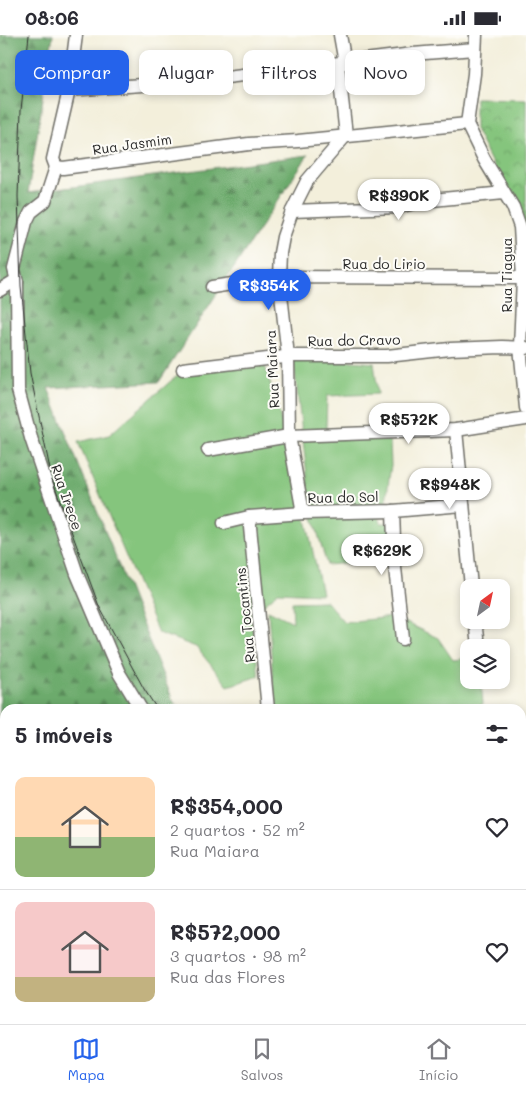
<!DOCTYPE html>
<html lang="pt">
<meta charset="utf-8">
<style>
:root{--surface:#fff;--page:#f2f2f3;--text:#2b2b33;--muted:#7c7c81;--line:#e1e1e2;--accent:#2563eb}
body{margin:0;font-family:Mali,sans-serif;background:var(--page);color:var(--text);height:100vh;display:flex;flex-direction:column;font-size:19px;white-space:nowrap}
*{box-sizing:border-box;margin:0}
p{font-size:16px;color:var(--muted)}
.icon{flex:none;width:28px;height:28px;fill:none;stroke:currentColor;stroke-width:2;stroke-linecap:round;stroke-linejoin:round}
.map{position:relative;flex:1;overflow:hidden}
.sheet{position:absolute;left:0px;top:669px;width:526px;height:321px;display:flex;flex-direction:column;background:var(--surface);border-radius:15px 15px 0 0;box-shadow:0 2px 8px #0003}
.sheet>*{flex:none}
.hud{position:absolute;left:15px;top:15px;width:496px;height:45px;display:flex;gap:10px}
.needle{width:32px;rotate:33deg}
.buttons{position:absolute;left:460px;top:544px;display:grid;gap:10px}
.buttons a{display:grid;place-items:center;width:50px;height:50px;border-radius:10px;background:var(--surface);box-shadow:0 2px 8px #0003;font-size:25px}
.price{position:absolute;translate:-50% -42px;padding:0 11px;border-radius:18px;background:#fff;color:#222;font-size:16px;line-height:32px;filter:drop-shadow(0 1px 2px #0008)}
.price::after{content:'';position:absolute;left:50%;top:30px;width:15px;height:11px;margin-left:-8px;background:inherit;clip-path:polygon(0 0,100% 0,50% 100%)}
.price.on{background:var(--accent);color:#fff}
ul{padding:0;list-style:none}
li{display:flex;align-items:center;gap:15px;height:125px;padding:0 15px}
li+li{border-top:1px solid var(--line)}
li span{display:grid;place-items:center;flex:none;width:140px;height:100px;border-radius:10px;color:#555}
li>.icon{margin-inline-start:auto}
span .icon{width:60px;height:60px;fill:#fffc;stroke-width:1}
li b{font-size:21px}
h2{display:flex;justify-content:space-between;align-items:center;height:60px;padding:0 15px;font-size:21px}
.pill{padding:0 18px;border-radius:10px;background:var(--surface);box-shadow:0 2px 8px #0003;font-size:18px;line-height:45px}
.pill.on{background:var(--accent);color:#fff}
.status{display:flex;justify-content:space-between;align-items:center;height:35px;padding:0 25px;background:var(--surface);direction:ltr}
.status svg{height:14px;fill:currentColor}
.tab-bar{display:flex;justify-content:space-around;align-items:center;height:70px;border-top:1px solid var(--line);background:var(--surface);font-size:14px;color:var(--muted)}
.tab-bar a{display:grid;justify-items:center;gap:2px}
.tab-bar .on{color:var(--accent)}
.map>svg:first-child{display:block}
.green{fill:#85c57d;stroke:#587854}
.forest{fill:url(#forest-firs);stroke:#4c6a4c}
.park{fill:url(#park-crowns);stroke:#587854}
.water{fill:url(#water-rules);stroke:#57728e}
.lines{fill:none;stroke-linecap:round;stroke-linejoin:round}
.street-casing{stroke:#717069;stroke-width:15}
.street{stroke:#fff;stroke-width:12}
.tram{stroke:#2b2b2b;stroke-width:1}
.labels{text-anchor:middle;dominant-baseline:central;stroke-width:4;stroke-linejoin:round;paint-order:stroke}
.street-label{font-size:14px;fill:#2b2b2b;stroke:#fdfcf7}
</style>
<div class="status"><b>08:06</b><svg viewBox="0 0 49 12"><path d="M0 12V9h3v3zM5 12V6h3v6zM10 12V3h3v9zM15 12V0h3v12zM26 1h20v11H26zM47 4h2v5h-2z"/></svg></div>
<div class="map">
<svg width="526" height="989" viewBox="0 0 526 989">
<defs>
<pattern id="forest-firs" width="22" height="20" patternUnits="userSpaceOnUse" patternTransform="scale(1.25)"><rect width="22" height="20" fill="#6caa6c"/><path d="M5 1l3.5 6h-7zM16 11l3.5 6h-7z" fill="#598b59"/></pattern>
<pattern id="park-crowns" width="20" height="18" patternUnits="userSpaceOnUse" patternTransform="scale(1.25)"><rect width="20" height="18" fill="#85c57d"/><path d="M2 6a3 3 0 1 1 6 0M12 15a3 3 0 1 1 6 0" fill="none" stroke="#6da067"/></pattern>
<pattern id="water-rules" width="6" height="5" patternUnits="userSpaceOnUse" patternTransform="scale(1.25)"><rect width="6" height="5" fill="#83b9f2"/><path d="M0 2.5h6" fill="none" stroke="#6b97c4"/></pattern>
</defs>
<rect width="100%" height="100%" fill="#fdfcf7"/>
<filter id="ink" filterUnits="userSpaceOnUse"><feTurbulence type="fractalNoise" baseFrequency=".02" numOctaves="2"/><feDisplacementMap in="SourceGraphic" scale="10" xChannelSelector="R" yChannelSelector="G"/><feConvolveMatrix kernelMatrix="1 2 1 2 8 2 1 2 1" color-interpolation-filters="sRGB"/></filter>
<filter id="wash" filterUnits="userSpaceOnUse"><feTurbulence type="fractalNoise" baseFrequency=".0096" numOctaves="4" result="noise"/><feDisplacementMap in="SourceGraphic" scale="20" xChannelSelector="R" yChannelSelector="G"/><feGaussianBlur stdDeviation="1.12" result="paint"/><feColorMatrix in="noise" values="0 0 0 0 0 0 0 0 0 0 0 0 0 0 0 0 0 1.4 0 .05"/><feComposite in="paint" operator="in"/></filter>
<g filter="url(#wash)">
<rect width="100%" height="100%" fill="#f3efdb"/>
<g class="green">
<polygon points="293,321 374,328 378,359 327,361 326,395 390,406 391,430 386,466 375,467 381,488 394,488 390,514 377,506 370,526 327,530 311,475"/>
<polygon points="263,324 294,428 322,559 278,557 251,581 259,641 228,651 196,612 158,598 78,407 109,400 180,338"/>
<polygon points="326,566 344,587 393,582 438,603 453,625 469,623 469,645 481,645 483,669 473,674 275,674 268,575 293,587 292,567"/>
</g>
<g class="forest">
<polygon points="0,0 53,0 28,158 308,120 159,347 48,353 173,666 179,674 5,674 5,985 195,989 0,989"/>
<polygon points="521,926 526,942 526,989 360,989 359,985 521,985"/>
</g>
<polygon class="park" points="475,63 526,64 526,198 475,94"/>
<polygon class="water" points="5,976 5,985 366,985 371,989 0,989 0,977"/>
</g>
<g filter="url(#ink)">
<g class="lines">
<defs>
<g id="street">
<polyline points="340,0 345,28"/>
<polyline points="476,0 474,39 467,89 484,124 513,172 520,192 523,243 520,312 526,373"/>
<polyline points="69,55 186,47 413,19 475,14"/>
<polyline points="56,132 45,166 31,177 26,187 14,234 17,247 18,355 31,403 77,539 119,638 141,674"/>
<polyline points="56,132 63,133 249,109 298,106 467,89"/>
<polyline points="56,132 53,124 69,55 76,0"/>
<polyline points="292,176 398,172 422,166 504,158"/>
<polyline points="212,252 279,242 526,243"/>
<polyline points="0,255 13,247 17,247"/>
<polyline points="183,334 293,321 387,321 450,314 502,312 526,313"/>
<polyline points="456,395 471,552"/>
<polyline points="208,415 289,401 456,395 526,384"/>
<polyline points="393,476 395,533 403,604"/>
<polyline points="303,478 289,401 288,321 279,242 280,218 283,202 292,176 307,146 346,100 338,29"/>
<polyline points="249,482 268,674"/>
<polyline points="224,488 249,482 303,478 393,476 463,470"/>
<polyline points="475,585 478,612"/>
<polyline points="521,710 526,701"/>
<polyline points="521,727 526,726"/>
<polyline points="0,817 5,817"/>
<polyline points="521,857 526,883"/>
<polyline points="391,985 397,989"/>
</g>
</defs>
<use href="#street" class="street-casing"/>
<use href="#street" class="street"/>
<g class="tram">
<polyline points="29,0 21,75 18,161 21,251 30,338 52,444 99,571 144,654 157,674"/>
<polyline points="438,985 442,989"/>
</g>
</g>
</g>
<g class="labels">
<g class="street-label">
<text transform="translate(132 109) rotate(-8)">Rua Jasmim</text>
<text x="384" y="228">Rua do Lirio</text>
<text transform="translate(506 240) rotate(-90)">Rua Tiagua</text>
<text transform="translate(354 305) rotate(-1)">Rua do Cravo</text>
<text transform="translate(272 334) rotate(-93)">Rua Maiara</text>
<text transform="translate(67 462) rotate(71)">Rua Irece</text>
<text transform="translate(343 462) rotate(-1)">Rua do Sol</text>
<text transform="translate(245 580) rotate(-96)">Rua Tocantins</text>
</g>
</g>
</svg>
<div class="buttons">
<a><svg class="needle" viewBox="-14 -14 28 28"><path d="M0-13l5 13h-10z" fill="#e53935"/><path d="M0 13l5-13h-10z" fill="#7c7c81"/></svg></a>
<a><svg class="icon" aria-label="layers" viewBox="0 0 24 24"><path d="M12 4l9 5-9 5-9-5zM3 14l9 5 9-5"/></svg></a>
</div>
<b class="price" style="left:399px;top:186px">R$390K</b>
<b class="price on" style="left:269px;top:276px">R$354K</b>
<b class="price" style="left:409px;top:410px">R$572K</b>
<b class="price" style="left:450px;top:475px">R$948K</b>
<b class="price" style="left:382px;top:541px">R$629K</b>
<div class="hud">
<a class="pill on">Comprar</a>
<a class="pill">Alugar</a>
<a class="pill">Filtros</a>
<a class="pill">Novo</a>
</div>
<section class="sheet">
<h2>5 imóveis<svg class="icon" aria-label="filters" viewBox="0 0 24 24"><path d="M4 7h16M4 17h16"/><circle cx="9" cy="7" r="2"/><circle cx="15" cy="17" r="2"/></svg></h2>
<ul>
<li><span style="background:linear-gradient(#ffd9b3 60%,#8fb573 0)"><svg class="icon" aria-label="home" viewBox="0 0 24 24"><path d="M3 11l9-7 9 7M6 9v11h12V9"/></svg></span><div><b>R$354,000</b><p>2 quartos · 52 m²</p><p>Rua Maiara</p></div><svg class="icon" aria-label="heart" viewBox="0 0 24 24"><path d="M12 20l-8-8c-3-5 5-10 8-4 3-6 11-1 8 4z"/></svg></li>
<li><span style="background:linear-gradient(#f6c9c9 75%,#c2b280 0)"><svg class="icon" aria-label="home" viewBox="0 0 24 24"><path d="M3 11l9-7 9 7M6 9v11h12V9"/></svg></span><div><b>R$572,000</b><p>3 quartos · 98 m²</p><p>Rua das Flores</p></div><svg class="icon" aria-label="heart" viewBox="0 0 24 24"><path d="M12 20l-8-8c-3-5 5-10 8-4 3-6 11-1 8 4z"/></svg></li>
</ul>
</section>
</div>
<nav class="tab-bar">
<a class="on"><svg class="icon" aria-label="map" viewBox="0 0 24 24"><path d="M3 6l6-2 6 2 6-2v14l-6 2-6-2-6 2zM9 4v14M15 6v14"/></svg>Mapa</a>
<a><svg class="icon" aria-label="saved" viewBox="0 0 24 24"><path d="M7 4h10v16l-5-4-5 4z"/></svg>Salvos</a>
<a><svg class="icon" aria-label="home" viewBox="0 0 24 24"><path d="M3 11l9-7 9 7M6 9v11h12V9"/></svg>Início</a>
</nav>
